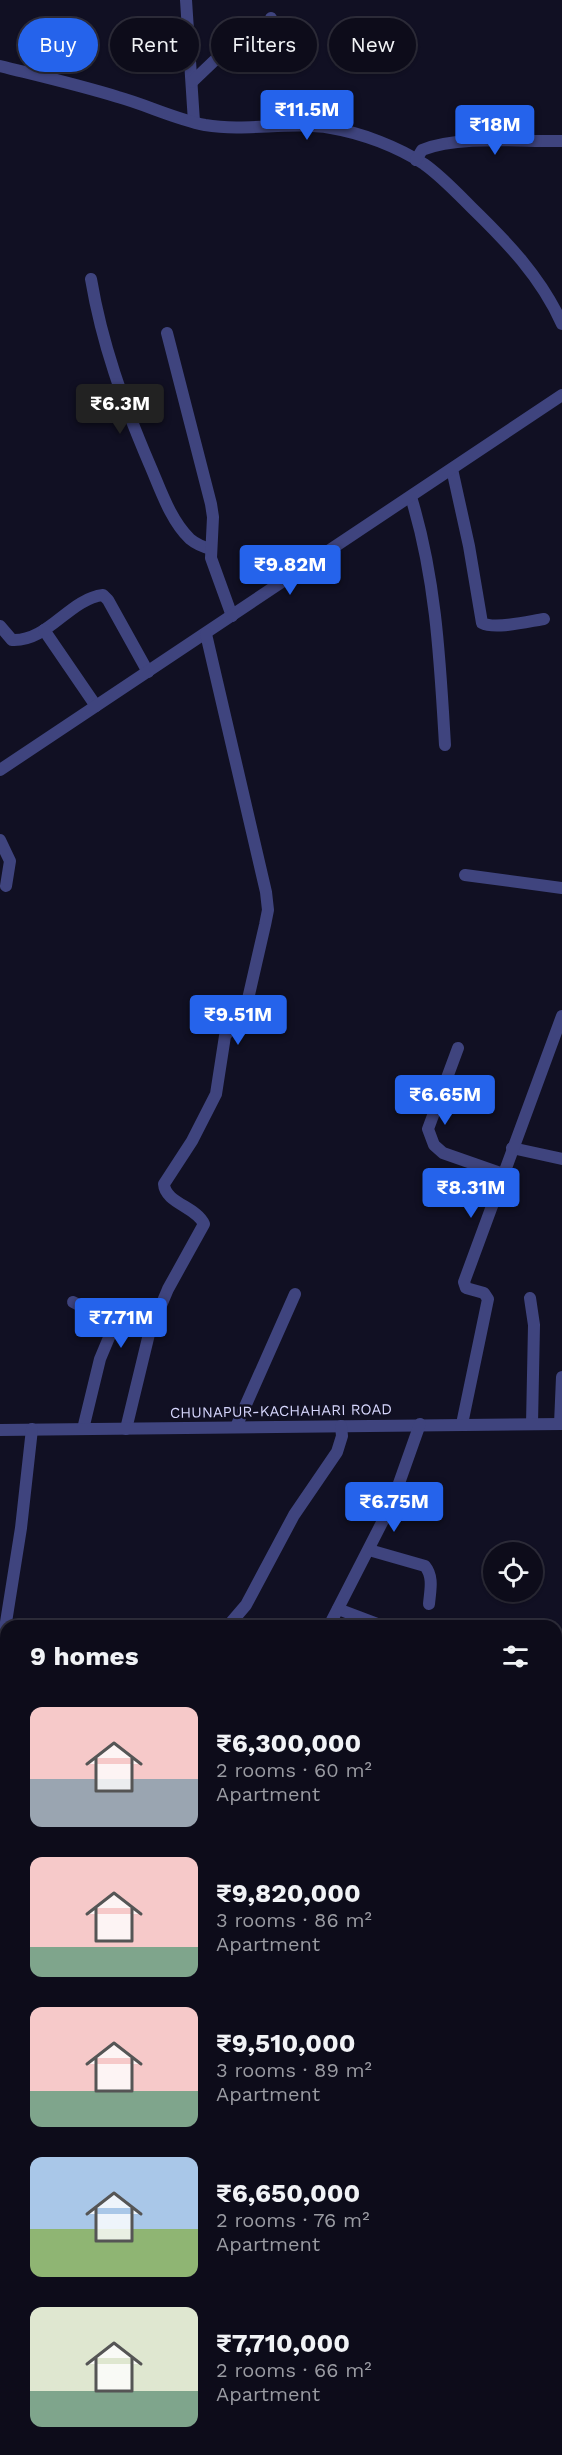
<!DOCTYPE html>
<meta charset="utf-8">
<style>
:root{--surface:#0d0c1a;--page:#161523;--text:#f1f3f6;--muted:#9a9ba2;--line:#2d2c39;--accent:#2563eb}
body{margin:0;font-family:"Work Sans",sans-serif;background:var(--page);color:var(--text);height:100vh;display:flex;flex-direction:column;font-size:22px;white-space:nowrap}
*{box-sizing:border-box;margin:0}
p{font-size:20px;color:var(--muted)}
.icon{flex:none;width:33px;height:33px;fill:none;stroke:currentColor;stroke-width:2;stroke-linecap:round;stroke-linejoin:round}
.map{position:relative;flex:1;overflow:hidden}
.panel{position:absolute;left:0px;top:1620px;width:562px;height:836px;display:flex;flex-direction:column;background:var(--surface);border-radius:18px 18px 0 0;box-shadow:0 2px 4px #0004,0 0 0 2px var(--line)}
.panel>*{flex:none}
.top-card{position:absolute;left:18px;top:18px;width:526px;height:54px;display:flex;gap:12px}
.controls{position:absolute;left:483px;top:1542px;display:grid;gap:12px}
.controls a{display:grid;place-items:center;width:60px;height:60px;border-radius:50%;background:var(--surface);box-shadow:0 2px 4px #0004,0 0 0 2px var(--line);font-size:30px}
.price{position:absolute;translate:-50% -51px;padding:0 14px;border-radius:6px;background:var(--accent);color:#fff;font-size:20px;line-height:39px;filter:drop-shadow(0 2px 3px #0008)}
.price::after{content:'';position:absolute;left:50%;top:36px;width:18px;height:14px;margin-left:-9px;background:inherit;clip-path:polygon(0 0,100% 0,50% 100%)}
.price.selected{background:#222;color:#fff}
ul{padding:0;list-style:none}
li{display:flex;align-items:center;gap:18px;height:150px;padding:0 30px}
li span{display:grid;place-items:center;flex:none;width:168px;height:120px;border-radius:12px;color:#555}
li>.icon{margin-inline-start:auto}
span .icon{width:72px;height:72px;fill:#fffc;stroke-width:1}
li b{font-size:26px}
h2{display:flex;justify-content:space-between;align-items:center;height:72px;padding:0 30px;font-size:26px}
.pill{padding:0 21px;border-radius:27px;background:var(--surface);box-shadow:0 2px 4px #0004,0 0 0 2px var(--line);font-size:21px;line-height:54px}
.pill.selected{background:var(--accent);color:#fff}
.map>svg:first-child{display:block}
.lines{fill:none;stroke-linecap:round;stroke-linejoin:round}
.minor{stroke:#3f447e;stroke-width:12}
.labels{text-anchor:middle;dominant-baseline:central;stroke-width:5;stroke-linejoin:round;paint-order:stroke}
.street-label{font-size:15px;fill:#d5d5fc;stroke:#111023}
</style>
<div class="map">
<svg width="562" height="2455" viewBox="0 0 562 2455">
<rect width="100%" height="100%" fill="#111023"/>
<g class="lines">
<g class="minor">
<polyline points="186,0 194,122"/>
<path d="M0,66c40,10 79,19 118,31 29,8 57,22 87,28 42,7 84,-4 126,3 31,5 67,19 93,36 17,12 32,28 47,43 36,35 70,70 91,117"/>
<path d="M192,82l23,-22h57c10,-14 6,-29 -1,-42"/>
<path d="M416,160l6,-10c38,-15 100,-8 140,-9"/>
<path d="M91,279c11,65 32,123 58,184 11,25 21,57 41,76 6,5 13,8 21,10"/>
<polyline points="167,333 211,504 213,517 211,558 232,616"/>
<path d="M452,469l17,77 13,77c13,7 48,-2 62,-4"/>
<path d="M411,497c25,81 29,164 34,248"/>
<path d="M0,626l12,14c36,2 57,-41 91,-45l5,5 40,72"/>
<polyline points="44,630 96,706"/>
<polyline points="0,770 562,395"/>
<polyline points="0,840 10,861 6,886"/>
<polyline points="465,875 562,888"/>
<polyline points="458,1048 428,1129 434,1145 443,1153 503,1174"/>
<polyline points="512,1148 562,1159"/>
<polyline points="530,1298 534,1325 532,1424"/>
<polyline points="73,1302 109,1321 113,1328 100,1359 83,1429"/>
<polyline points="462,1424 488,1299 484,1293 466,1288 464,1282 562,1016"/>
<polyline points="560,1424 562,1377"/>
<polyline points="236,1427 295,1294"/>
<path d="M126,1429l23,-95 19,-45 36,-65c-7,-17 -39,-21 -40,-40l28,-43 24,-47 9,-58 20,-24 20,-87 3,-15 -2,-18 -60,-258"/>
<polyline points="0,1430 562,1424"/>
<path d="M369,1550l56,16c9,11 5,25 4,38"/>
<polyline points="338,1609 383,1626"/>
<polyline points="228,1626 246,1605 294,1515 337,1452 342,1436 341,1426"/>
<polyline points="329,1626 392,1503 420,1424"/>
<polyline points="3,1641 21,1528 32,1429"/>
<polyline points="0,1889 6,1883"/>
<polyline points="556,1916 562,1918"/>
<polyline points="556,2004 562,2005"/>
<polyline points="556,2315 562,2301"/>
<polyline points="556,2409 562,2411"/>
<polyline points="504,2455 506,2450"/>
</g>
</g>
<g class="labels">
<g class="street-label">
<text transform="translate(281 1411) rotate(-1)">CHUNAPUR-KACHAHARI ROAD</text>
</g>
</g>
</svg>
<div class="controls">
<a><svg class="icon" aria-label="locate" viewBox="0 0 24 24"><circle cx="12" cy="12" r="6"/><path d="M12 2v4M12 18v4M2 12h4M18 12h4"/></svg></a>
</div>
<b class="price" style="left:307px;top:141px">₹11.5M</b>
<b class="price" style="left:495px;top:156px">₹18M</b>
<b class="price selected" style="left:120px;top:435px">₹6.3M</b>
<b class="price" style="left:290px;top:596px">₹9.82M</b>
<b class="price" style="left:238px;top:1046px">₹9.51M</b>
<b class="price" style="left:445px;top:1126px">₹6.65M</b>
<b class="price" style="left:471px;top:1219px">₹8.31M</b>
<b class="price" style="left:121px;top:1349px">₹7.71M</b>
<b class="price" style="left:394px;top:1533px">₹6.75M</b>
<div class="top-card">
<a class="pill selected">Buy</a>
<a class="pill">Rent</a>
<a class="pill">Filters</a>
<a class="pill">New</a>
</div>
<section class="panel">
<h2>9 homes<svg class="icon" aria-label="filters" viewBox="0 0 24 24"><path d="M4 7h16M4 17h16"/><circle cx="9" cy="7" r="2"/><circle cx="15" cy="17" r="2"/></svg></h2>
<ul>
<li><span style="background:linear-gradient(#f6c9c9 60%,#9aa5b1 0)"><svg class="icon" aria-label="home" viewBox="0 0 24 24"><path d="M3 11l9-7 9 7M6 9v11h12V9"/></svg></span><div><b>₹6,300,000</b><p>2 rooms · 60 m²</p><p>Apartment</p></div></li>
<li><span style="background:linear-gradient(#f6c9c9 75%,#7fa58c 0)"><svg class="icon" aria-label="home" viewBox="0 0 24 24"><path d="M3 11l9-7 9 7M6 9v11h12V9"/></svg></span><div><b>₹9,820,000</b><p>3 rooms · 86 m²</p><p>Apartment</p></div></li>
<li><span style="background:linear-gradient(#f6c9c9 70%,#7fa58c 0)"><svg class="icon" aria-label="home" viewBox="0 0 24 24"><path d="M3 11l9-7 9 7M6 9v11h12V9"/></svg></span><div><b>₹9,510,000</b><p>3 rooms · 89 m²</p><p>Apartment</p></div></li>
<li><span style="background:linear-gradient(#a9c7e8 60%,#8fb573 0)"><svg class="icon" aria-label="home" viewBox="0 0 24 24"><path d="M3 11l9-7 9 7M6 9v11h12V9"/></svg></span><div><b>₹6,650,000</b><p>2 rooms · 76 m²</p><p>Apartment</p></div></li>
<li><span style="background:linear-gradient(#dfe7d0 70%,#7fa58c 0)"><svg class="icon" aria-label="home" viewBox="0 0 24 24"><path d="M3 11l9-7 9 7M6 9v11h12V9"/></svg></span><div><b>₹7,710,000</b><p>2 rooms · 66 m²</p><p>Apartment</p></div></li>
</ul>
</section>
</div>
